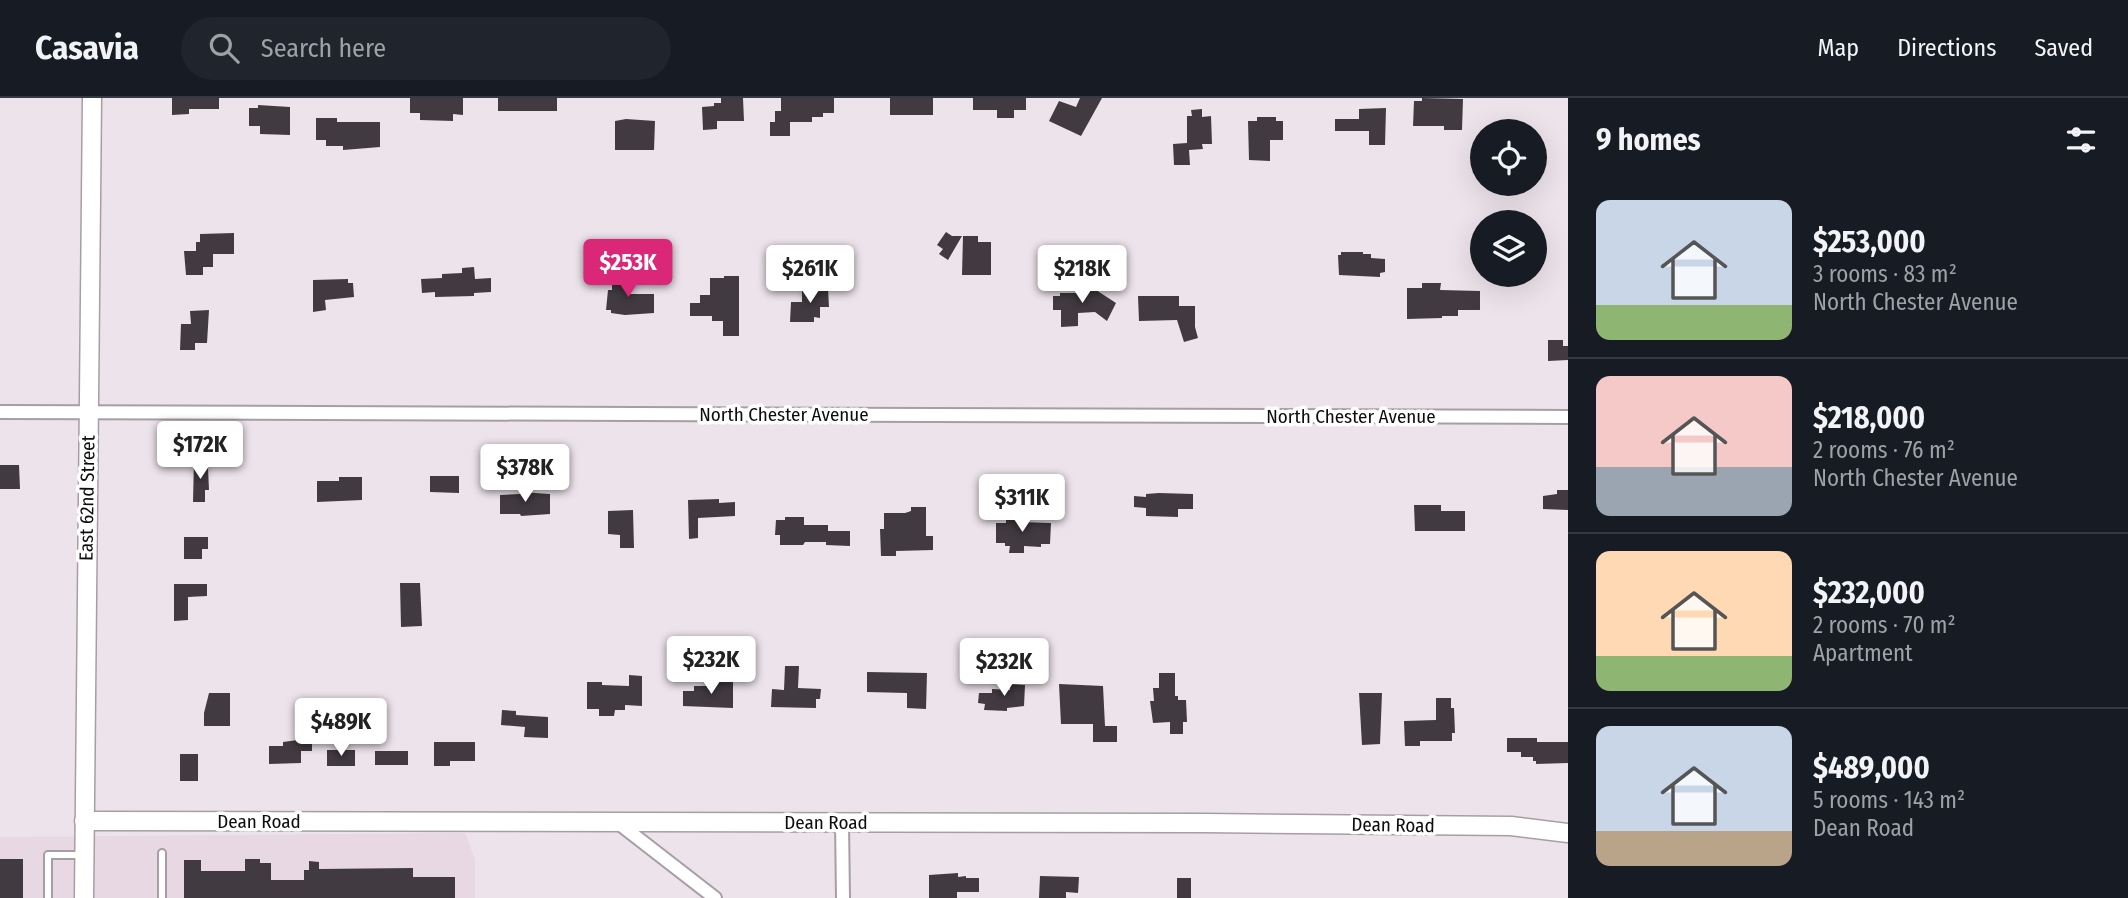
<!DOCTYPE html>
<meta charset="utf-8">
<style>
:root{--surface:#171b24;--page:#20242c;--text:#f1f3f6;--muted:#9ea1a6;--line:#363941;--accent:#db2777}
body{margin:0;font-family:"Fira Sans Condensed",sans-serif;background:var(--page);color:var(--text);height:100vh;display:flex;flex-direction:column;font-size:26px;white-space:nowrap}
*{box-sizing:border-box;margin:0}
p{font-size:23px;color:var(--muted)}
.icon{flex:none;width:38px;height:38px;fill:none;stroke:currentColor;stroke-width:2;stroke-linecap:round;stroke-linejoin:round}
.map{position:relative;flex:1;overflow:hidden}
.sheet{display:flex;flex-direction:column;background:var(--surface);width:560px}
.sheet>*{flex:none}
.buttons{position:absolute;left:1470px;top:21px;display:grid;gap:14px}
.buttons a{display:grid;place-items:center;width:77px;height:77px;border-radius:50%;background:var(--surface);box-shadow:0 7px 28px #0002;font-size:35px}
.price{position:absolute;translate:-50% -60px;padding:0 16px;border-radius:7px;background:#fff;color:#222;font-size:23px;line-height:46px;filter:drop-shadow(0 2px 4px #0008)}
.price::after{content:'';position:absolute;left:50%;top:42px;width:21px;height:16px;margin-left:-10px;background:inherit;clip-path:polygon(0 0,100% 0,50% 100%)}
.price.on{background:var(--accent);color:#fff}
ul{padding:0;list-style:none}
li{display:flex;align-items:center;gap:21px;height:175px;padding:0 28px}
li+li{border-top:2px solid var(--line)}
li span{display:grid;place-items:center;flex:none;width:196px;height:140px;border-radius:14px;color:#555}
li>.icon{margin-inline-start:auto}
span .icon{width:84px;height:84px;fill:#fffc;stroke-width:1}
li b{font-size:30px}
h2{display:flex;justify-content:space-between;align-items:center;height:84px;padding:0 28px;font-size:30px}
header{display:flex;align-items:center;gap:42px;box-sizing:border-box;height:98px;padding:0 35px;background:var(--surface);border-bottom:2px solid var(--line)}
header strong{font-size:33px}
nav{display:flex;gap:38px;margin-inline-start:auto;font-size:24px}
.search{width:490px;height:63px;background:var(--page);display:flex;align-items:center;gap:18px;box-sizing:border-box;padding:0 24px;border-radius:38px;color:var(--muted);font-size:26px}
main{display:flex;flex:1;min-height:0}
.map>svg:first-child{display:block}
.built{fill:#e8d8e4}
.building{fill:#413a40}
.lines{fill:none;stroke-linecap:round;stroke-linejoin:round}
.lane-casing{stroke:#a79ea5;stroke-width:10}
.street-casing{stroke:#a79ea5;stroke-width:16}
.secondary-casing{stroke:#a79ea5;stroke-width:21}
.lane{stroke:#fff;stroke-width:6}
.street{stroke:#fff;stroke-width:12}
.secondary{stroke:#fff;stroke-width:18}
.labels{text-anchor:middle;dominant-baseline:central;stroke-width:7;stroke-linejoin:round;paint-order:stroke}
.street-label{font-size:19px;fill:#0f0c0e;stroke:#fff}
</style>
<header>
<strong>Casavia</strong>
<div class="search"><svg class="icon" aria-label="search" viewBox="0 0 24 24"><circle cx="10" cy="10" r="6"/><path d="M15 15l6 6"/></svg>Search here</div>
<nav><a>Map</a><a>Directions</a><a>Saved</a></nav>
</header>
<main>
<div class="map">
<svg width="1568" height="800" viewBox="0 0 1568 800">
<rect width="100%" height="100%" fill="#ede4eb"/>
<polygon class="built" points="465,735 475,761 475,800 0,800 0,739"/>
<g class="building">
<polygon points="172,0 219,0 219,11 189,11 189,16 172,17"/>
<polygon points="410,0 463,0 463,17 453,16 453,23 420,22 420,15 410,15"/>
<rect x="498" y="0" width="59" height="13"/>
<polygon points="721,0 743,0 744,23 717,23 717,31 703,32 702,9 714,8 714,5 721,5"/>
<polygon points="781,0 834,0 834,15 823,15 823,19 812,19 812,24 790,24 790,38 770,38 770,24 775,24 775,13 781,13"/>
<rect x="890" y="0" width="43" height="17"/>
<polygon points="973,0 1026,0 1026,12 1014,12 1014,20 997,20 997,12 973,12"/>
<polygon points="1080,0 1102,0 1081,38 1049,23 1059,3 1076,9"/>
<polygon points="1422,0 1463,1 1462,32 1444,32 1444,28 1413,28 1414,3 1422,3"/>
<polygon points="258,7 290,9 290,37 260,36 260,28 249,28 249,10 258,10"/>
<polygon points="1386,10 1385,47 1369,47 1369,33 1335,33 1335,21 1359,21 1359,11"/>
<polygon points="1202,11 1202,19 1211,18 1212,46 1202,46 1203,51 1189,52 1190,67 1174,67 1173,46 1187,45 1187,18 1192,18 1191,12"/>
<polygon points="1257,19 1276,19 1276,23 1283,23 1283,42 1270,42 1270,63 1249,62 1248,23 1257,23"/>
<polygon points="316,20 337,20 337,24 380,24 380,49 343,52 343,48 326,48 326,42 316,42"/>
<polygon points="626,21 655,23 654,52 615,52 615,23"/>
<polygon points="946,134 952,138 962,138 948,162 939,156 943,151 937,147"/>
<polygon points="234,135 234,156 213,156 213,169 203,169 203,177 186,177 184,153 196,153 196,144 200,144 200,136"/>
<polygon points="963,138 978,138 978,144 991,144 991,177 962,177"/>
<polygon points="1341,154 1363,154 1363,156 1371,156 1371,160 1385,161 1385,174 1380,175 1380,179 1339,177 1338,157 1341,157"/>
<polygon points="474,169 475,181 491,180 491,194 474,195 474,198 435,199 435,194 422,195 421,181 442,180 442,176 462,175 462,170"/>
<polygon points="724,178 739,178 739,238 723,238 723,223 712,223 712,218 690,218 690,205 700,205 700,197 710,197 710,180 724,180"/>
<polygon points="612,179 630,179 630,196 654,196 654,215 625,217 611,215 611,212 606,212 608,192 612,192"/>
<polygon points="348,181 348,185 353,185 354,199 325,202 326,212 313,214 313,182"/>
<polygon points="1087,183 1096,189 1096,192 1116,205 1107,223 1095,214 1078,215 1078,228 1061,229 1061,212 1053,212 1053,198 1060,198 1060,195 1078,195 1078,189"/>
<polygon points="1422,185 1441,185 1440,192 1480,193 1480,212 1458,212 1458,218 1442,218 1442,220 1407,221 1407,190 1422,190"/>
<polygon points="815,190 828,190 829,209 820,209 820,220 814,219 814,224 790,224 791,204 802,204 802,191 815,192"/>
<polygon points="1138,198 1179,198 1179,208 1195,208 1195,229 1198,240 1184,244 1177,222 1139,223"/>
<polygon points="209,212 207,245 195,245 195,252 180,252 181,226 191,226 190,213"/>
<polygon points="1548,242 1563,242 1563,248 1568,248 1568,262 1548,263"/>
<polygon points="194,363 205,363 205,370 208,370 209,392 205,392 205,404 193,404"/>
<polygon points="0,367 19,367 20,391 0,391"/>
<polygon points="430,378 459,378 459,395 430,394"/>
<polygon points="339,379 362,379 362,402 317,404 317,383 339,383"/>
<polygon points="1557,392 1568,392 1568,412 1543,411 1543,398 1557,396"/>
<polygon points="520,394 550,396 550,416 521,418 520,416 500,416 500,397 520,396"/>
<polygon points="1159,395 1193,396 1193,411 1178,411 1178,419 1146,418 1146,410 1134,409 1134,398 1146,399 1146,396"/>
<polygon points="719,401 719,405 735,404 735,418 698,420 698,440 689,441 688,402"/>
<polygon points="1414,407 1441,407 1441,413 1465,413 1465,433 1415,433"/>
<polygon points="911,409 926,409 926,438 933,438 933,452 896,453 896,458 881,458 880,431 884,431 884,415 905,415 911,413"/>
<polygon points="633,412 634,450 620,450 620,437 608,436 608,413"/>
<polygon points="1006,417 1020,417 1020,424 1051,425 1050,446 1041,446 1041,449 1024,448 1024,455 1009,455 1010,448 1005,448 1005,445 996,445 996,425 1006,425"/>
<polygon points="785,419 804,419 804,427 828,427 828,433 850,433 850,448 826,447 826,444 805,444 803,447 780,447 780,437 775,437 776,422 785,422"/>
<polygon points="184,439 208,439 208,451 202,451 202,461 184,461"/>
<polygon points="400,485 420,485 422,528 401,529"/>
<polygon points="174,486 207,486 207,498 188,499 188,522 174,523"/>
<polygon points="785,568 799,568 798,590 821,591 820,601 816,601 816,610 771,609 772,591 784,592"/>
<polygon points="867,574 927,575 926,611 907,610 907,595 867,594"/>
<polygon points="1159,575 1175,575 1175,598 1178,598 1178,602 1186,602 1187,624 1183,624 1183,636 1170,636 1170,624 1153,625 1150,603 1154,603 1153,590 1159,590"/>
<polygon points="629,577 642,578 642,608 625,607 625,612 615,612 614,618 599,618 599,611 587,611 587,584 602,584 602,587 629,588"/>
<polygon points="709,583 733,583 733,610 683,608 683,593 694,593 694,588 709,588"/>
<polygon points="1010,586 1025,587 1024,608 1007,610 1007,613 984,612 985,606 978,605 979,595 992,595 992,591 1010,592"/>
<polygon points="1059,586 1103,588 1105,628 1117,628 1117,644 1093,644 1093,626 1061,626"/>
<polygon points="209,595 230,595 230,628 204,628 204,615"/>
<polygon points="1359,595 1382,595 1380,646 1362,647"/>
<polygon points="1436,600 1451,600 1451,610 1454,610 1455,635 1452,635 1452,643 1420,643 1420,648 1405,648 1404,623 1436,622"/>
<polygon points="502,612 516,613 516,617 548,619 548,640 524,639 525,629 501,627"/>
<polygon points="312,640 312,653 301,653 301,665 269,666 269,648 283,648 283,644"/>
<polygon points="1507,640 1537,640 1537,644 1568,644 1568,665 1536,666 1536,663 1533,663 1533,659 1521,659 1521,654 1507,654"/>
<polygon points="434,644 475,644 475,663 450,663 450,668 434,668"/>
<rect x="327" y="652" width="28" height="16"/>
<rect x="375" y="653" width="33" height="14"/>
<rect x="180" y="656" width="18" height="27"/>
<rect x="0" y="761" width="23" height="39"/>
<polygon points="245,761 260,761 260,765 271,765 271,782 304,782 304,772 309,772 309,763 319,764 319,771 413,770 413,779 455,779 455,800 184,800 184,762 201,762 201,773 245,773"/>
<polygon points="958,775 958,779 966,778 966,780 979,780 979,794 957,794 957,800 929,800 929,777"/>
<polygon points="1040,778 1079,779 1078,795 1066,794 1066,800 1039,800"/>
<rect x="1177" y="780" width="14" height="20"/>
</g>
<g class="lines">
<defs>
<g id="lane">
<polyline points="48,800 48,757 83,757"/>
<polyline points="162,800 162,755"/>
</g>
<g id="street">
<polyline points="0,314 1568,319"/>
<polyline points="617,724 715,800"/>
<polyline points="842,724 843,800"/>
</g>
<g id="secondary">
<polyline points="84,723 1204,725 1511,728 1568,735"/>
<polyline points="84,800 92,0"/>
</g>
</defs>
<use href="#lane" class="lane-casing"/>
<use href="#street" class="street-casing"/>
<use href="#secondary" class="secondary-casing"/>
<use href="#lane" class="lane"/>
<use href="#street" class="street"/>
<use href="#secondary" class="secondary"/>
</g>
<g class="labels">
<g class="street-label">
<text x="784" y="316">North Chester Avenue</text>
<text x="1351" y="318">North Chester Avenue</text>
<text transform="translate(87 400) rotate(-89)">East 62nd Street</text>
<text x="259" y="723">Dean Road</text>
<text x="826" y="724">Dean Road</text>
<text transform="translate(1393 727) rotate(1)">Dean Road</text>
</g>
</g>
</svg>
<div class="buttons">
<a><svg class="icon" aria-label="locate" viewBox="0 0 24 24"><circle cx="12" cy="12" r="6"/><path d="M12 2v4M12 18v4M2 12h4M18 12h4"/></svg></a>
<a><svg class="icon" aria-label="layers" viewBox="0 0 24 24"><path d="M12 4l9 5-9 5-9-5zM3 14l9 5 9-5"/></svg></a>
</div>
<b class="price on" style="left:628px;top:201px">$253K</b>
<b class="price" style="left:810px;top:207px">$261K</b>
<b class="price" style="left:1082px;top:207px">$218K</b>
<b class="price" style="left:200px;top:383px">$172K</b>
<b class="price" style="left:525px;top:406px">$378K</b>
<b class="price" style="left:1022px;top:436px">$311K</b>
<b class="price" style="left:711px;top:598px">$232K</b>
<b class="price" style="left:1004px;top:600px">$232K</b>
<b class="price" style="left:341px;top:660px">$489K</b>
</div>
<section class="sheet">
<h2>9 homes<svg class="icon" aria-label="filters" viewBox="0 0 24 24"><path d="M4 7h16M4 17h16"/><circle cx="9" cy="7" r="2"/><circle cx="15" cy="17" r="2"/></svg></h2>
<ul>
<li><span style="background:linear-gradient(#c9d6e8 75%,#8fb573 0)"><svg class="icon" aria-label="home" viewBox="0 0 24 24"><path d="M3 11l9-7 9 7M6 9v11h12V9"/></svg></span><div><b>$253,000</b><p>3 rooms · 83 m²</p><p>North Chester Avenue</p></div></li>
<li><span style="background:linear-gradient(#f6c9c9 65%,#9aa5b1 0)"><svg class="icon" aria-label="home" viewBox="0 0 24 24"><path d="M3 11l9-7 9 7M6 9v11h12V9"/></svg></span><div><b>$218,000</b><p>2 rooms · 76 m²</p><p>North Chester Avenue</p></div></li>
<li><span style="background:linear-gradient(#ffd9b3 75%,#8fb573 0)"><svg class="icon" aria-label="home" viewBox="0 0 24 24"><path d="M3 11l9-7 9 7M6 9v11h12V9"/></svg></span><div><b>$232,000</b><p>2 rooms · 70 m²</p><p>Apartment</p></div></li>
<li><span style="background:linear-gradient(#c9d6e8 75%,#b9a48a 0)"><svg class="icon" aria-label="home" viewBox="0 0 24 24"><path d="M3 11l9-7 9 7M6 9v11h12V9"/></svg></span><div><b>$489,000</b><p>5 rooms · 143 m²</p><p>Dean Road</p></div></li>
</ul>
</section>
</main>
